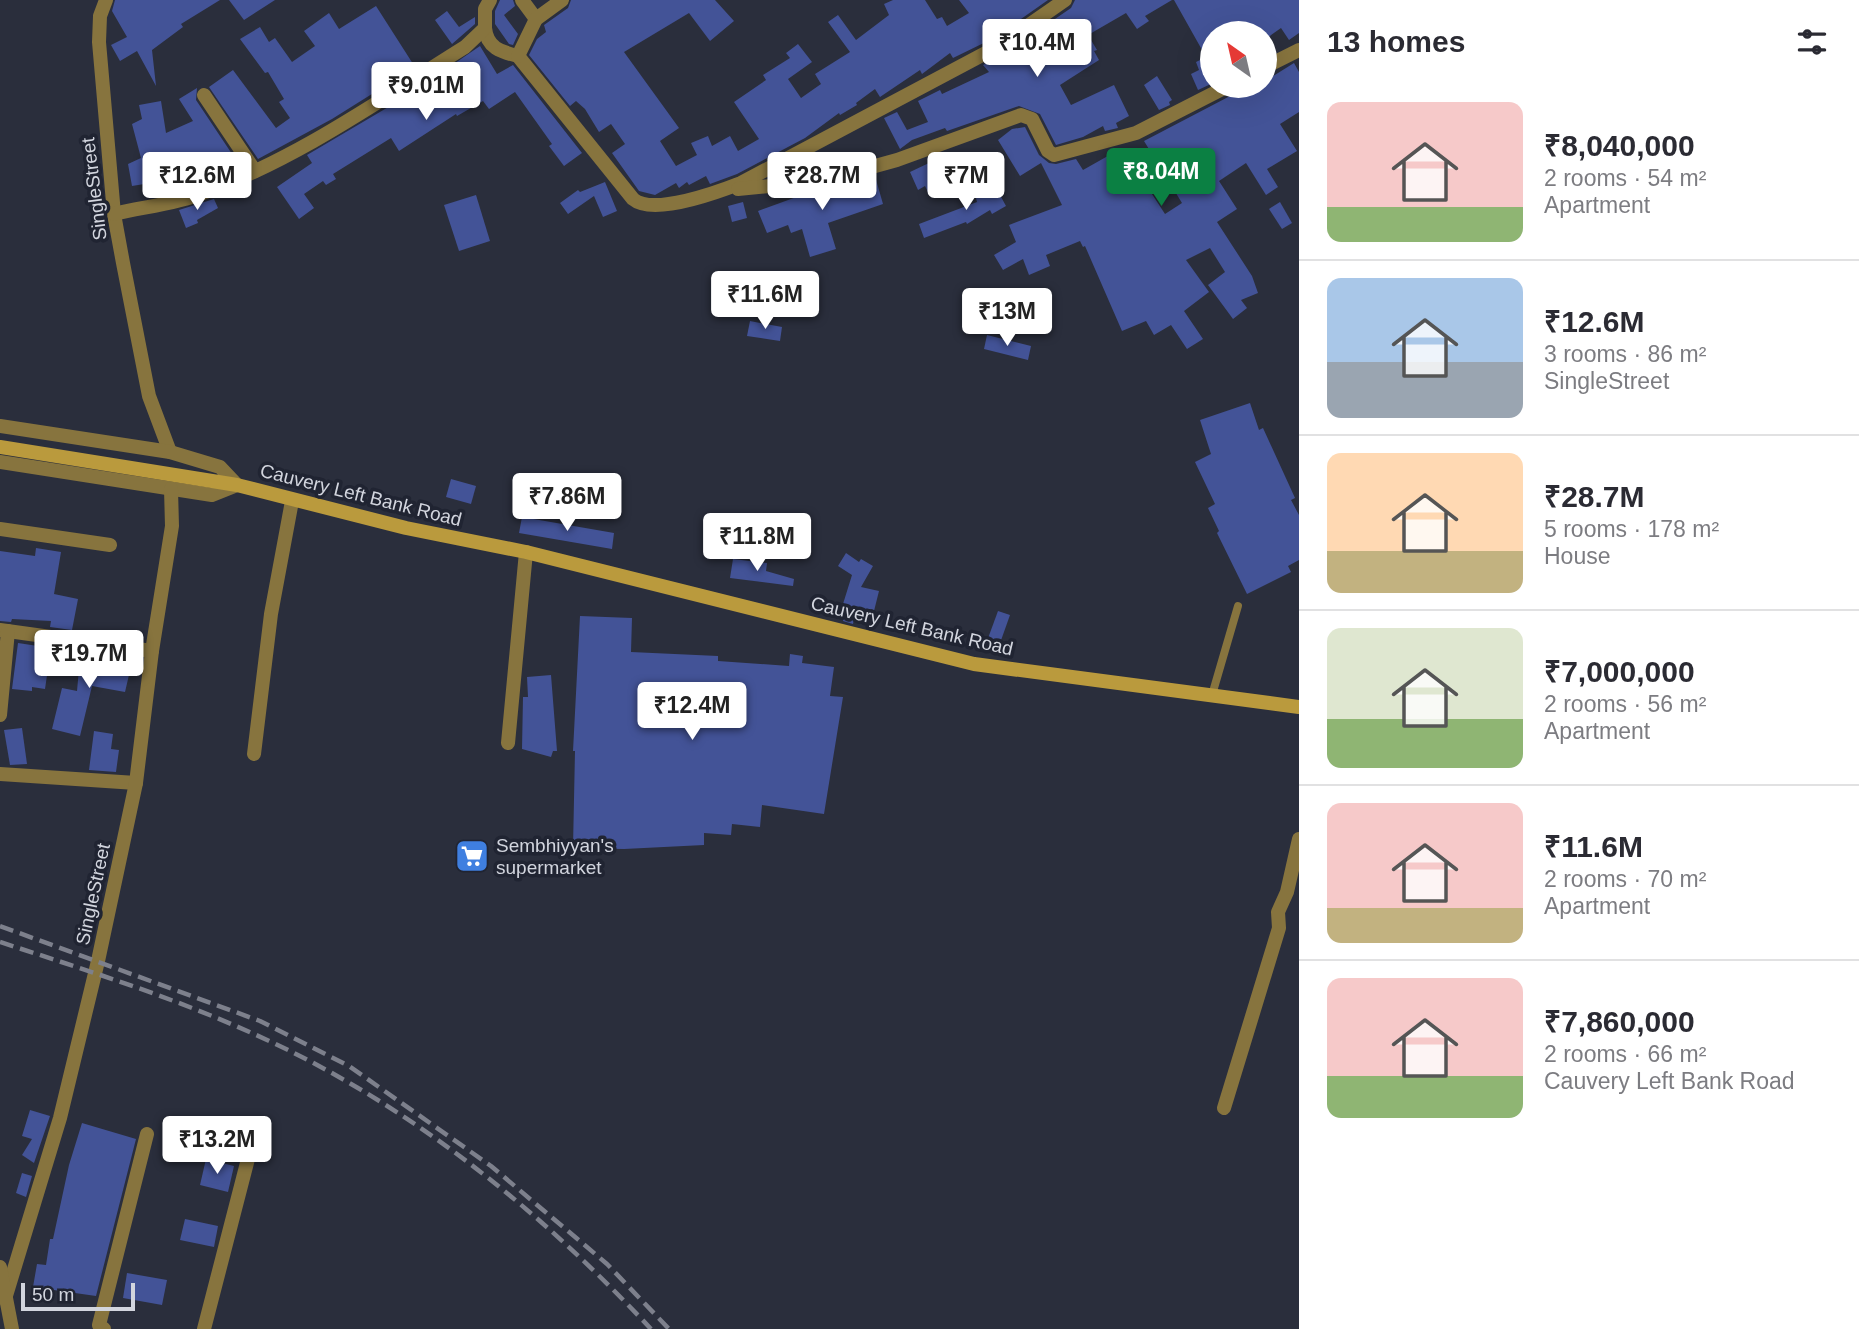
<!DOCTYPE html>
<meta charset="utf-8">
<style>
:root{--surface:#fff;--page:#f2f2f3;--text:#2b2b33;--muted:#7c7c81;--line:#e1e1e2;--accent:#0b8043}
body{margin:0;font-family:Helvetica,sans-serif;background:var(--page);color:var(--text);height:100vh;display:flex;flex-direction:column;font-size:26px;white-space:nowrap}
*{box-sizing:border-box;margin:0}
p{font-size:23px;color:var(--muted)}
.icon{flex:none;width:38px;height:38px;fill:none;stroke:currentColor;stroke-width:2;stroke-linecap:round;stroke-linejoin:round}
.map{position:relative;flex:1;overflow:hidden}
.side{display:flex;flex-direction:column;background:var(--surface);width:560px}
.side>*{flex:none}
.needle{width:46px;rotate:326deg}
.buttons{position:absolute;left:1200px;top:21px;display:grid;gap:14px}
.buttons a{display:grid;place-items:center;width:77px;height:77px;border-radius:50%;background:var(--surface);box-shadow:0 7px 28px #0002;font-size:35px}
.scale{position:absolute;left:21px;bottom:18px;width:114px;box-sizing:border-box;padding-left:7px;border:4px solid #d2d5de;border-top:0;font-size:19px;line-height:24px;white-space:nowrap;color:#d2d5de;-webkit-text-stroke:5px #202432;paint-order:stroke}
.price{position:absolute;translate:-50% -60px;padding:0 16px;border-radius:7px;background:#fff;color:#222;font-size:23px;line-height:46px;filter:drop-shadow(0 2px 4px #0008)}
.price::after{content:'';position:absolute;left:50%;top:42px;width:21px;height:16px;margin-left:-10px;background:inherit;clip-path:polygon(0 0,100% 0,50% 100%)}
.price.selected{background:var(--accent);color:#fff}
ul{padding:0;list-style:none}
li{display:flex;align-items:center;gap:21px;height:175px;padding:0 28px}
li+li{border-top:2px solid var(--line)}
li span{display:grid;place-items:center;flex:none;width:196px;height:140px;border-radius:14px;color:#555}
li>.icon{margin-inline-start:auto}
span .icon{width:84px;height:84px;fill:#fffc;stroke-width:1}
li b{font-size:30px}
h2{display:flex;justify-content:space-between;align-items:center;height:84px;padding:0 28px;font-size:30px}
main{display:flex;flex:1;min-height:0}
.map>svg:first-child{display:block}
.building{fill:#435397}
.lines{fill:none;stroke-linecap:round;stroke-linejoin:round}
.service{stroke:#87743e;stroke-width:8}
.minor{stroke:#87743e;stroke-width:14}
.tertiary{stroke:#87743e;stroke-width:14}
.secondary{stroke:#ba9a3d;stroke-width:14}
.rail{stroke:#7d808c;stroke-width:4.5;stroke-dasharray:14 7;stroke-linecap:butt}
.labels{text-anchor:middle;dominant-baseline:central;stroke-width:7;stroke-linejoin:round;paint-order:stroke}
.street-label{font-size:19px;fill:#d2d5de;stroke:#202432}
.poi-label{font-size:19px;fill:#d2d5de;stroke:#202432;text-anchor:start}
</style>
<main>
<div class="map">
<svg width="1299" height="1329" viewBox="0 0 1299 1329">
<rect width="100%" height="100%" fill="#2a2e3c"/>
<g class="building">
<polygon points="115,0 220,0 181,24 183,27 152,50 156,86 137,51 120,61 111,45 127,37 112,11"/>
<polygon points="229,0 275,0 244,20"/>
<polygon points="500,0 513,0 515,6 504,15 518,34 513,45 509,44 495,24 495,11"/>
<polygon points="571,0 715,0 734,21 710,41 689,13 624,52 679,128 660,141 676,166 697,155 691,143 708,136 712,146 730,136 738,151 759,139 734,102 766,80 763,75 790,58 786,53 798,44 812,62 788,79 801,98 821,84 815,74 850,52 828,22 838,15 856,40 889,15 884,4 893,0 925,0 937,19 942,17 947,26 969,13 959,0 1048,0 994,38 953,58 950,53 922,74 920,70 880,97 875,89 856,103 857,105 840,115 839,113 805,138 737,174 710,184 706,176 689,185 687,182 679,188 676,183 655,195 639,191 612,153 625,144 611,124 599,132 585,109 576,101 570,106 529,55 537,39 546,32 544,25 568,8"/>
<polygon points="1075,0 1172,0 1145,16 1149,21 1137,29 1126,13 1088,35 1097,50 1094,51 1099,60 1060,85 1071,105 1114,85 1129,116 1116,123 1118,128 1105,131 1103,126 1083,137 1056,145 1040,114 1019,106 947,131 945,128 912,140 900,149 884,118 897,112 907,130 928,122 918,101 940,90 942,94 989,72 983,65 1004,54 1071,8"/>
<polygon points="1174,0 1299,0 1299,33 1289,40 1281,28 1267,38 1265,33 1213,33 1213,83 1198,90 1191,74 1199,70 1196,62 1206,57"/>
<polygon points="376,6 415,67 332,119 258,159 209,87 233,70 276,128 290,118 279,102 284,99 268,72 265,73 240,39 260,27 269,42 275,38 292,62 315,46 304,31 329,13 339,29"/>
<polygon points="447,11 459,27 475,17 475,24 452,44 435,20"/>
<polygon points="480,46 497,74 513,65 582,153 564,166 549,146 552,144 515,92 489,109 483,101 457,116 456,114 399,151 391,138 333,174 336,179 326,185 323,181 304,194 314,208 299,219 277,187 312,163 307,155 407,96"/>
<polygon points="1294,63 1299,72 1299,112 1280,124 1297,151 1267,169 1278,187 1266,195 1246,163 1219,181 1237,209 1217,222 1252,276 1258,293 1241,300 1247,308 1233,319 1208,285 1225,272 1210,248 1186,260 1209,292 1184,311 1203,339 1187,349 1171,325 1154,335 1146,321 1122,331 1085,246 1083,247 1080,241 1046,255 1050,266 1029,275 1023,259 1003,270 994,255 1016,242 1009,225 1062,205 1041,163 1020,176 998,140 1012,129 1025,127 1039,155 1049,163 1056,164 1076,159 1083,170 1122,148 1165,214 1182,203 1144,141 1232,95 1238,86 1265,86 1265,81"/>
<polygon points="1157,76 1172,100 1169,102 1170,105 1159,110 1144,85"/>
<polygon points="197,88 196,100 234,157 218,177 179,191 171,193 169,180 132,186 128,164 141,158 132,124 142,119 139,105 161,101 166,133 193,121 179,99"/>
<polygon points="929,163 941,188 929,194 925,186 918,190 910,172"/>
<polygon points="875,176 883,204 828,223 836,249 810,257 802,229 791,233 788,225 767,233 758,211 813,191"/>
<polygon points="605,182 617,211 603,217 594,196 568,214 560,203 578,190 580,192"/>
<polygon points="994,184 1006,206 992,214 990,210 967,224 966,222 924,238 919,224 977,202 975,194"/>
<polygon points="476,195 490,241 459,251 444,205"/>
<polygon points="214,199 218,208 197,220 198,223 186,228 179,210"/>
<polygon points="743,202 747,218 732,222 728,206"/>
<polygon points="1280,202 1292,223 1282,229 1269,209"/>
<polygon points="750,321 782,327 780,341 747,336"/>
<polygon points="987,335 1031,346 1028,360 984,349"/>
<polygon points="1250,403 1259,430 1263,428 1295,498 1291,500 1299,515 1299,560 1288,566 1291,572 1247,594 1217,533 1219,531 1208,508 1215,504 1195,462 1211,454 1200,420"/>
<polygon points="451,479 476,486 471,504 446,497"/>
<polygon points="522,517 614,533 612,549 519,533"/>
<polygon points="36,548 61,552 54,594 78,599 72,630 50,627 51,621 12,619 11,622 0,621 0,551 35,556"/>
<polygon points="846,553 859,562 861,559 873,566 861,587 879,591 874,611 856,607 853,624 843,621 845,604 843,604 852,575 838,566"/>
<polygon points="733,559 767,563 766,571 794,579 793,586 730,578"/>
<polygon points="998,611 1010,615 999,646 987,641"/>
<polygon points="580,616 632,618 631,652 718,656 718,661 789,666 790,654 803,656 802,663 834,667 830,696 843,697 824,814 762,805 760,827 732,824 731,835 704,833 704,845 624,849 573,848 575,751 573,751"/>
<polygon points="18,643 51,648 45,689 32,687 32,691 12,689"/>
<polygon points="98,654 132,662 125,692 92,686 80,736 52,729 62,688 77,691 80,658 97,660"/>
<polygon points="551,675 557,751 553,751 551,757 522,749 523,697 528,697 527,677"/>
<polygon points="22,728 27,764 10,765 4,730"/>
<polygon points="94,731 113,734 111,749 119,750 116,772 89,770"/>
<polygon points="30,1110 50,1116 34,1163 22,1155 32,1139 22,1136"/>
<polygon points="82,1123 136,1139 96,1296 33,1287 37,1264 46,1265 50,1239 53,1239 69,1165"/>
<polygon points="206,1159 234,1166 228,1192 200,1185"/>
<polygon points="22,1173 32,1176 26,1197 16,1193"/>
<polygon points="185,1219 218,1226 214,1247 180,1240"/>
<polygon points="127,1273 167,1280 162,1305 123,1298"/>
</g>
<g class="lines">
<polyline class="service" points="1212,695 1238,606"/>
<g class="minor">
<polyline points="106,0 100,16 99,42 114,214 123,263 149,396 170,452"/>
<polyline points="522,0 536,19"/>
<path d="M485,28c2,20 16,24 33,28l115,143c20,17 85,-7 108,-16l258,-137 66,-46"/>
<polyline points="518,56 536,19 562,0"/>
<polyline points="1265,67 1299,50"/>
<polyline points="204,95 255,171"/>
<polyline points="738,189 821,181 897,160 1021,115 1032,119 1048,151 1054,155 1136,133 1228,86"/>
<path d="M114,214c29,-7 62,-10 89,-21 94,-34 177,-93 262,-146l20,-19v-19l5,-9"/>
<polyline points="0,426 170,452 220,467 237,485 212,495 0,462"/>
<polyline points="0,529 110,545"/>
<polyline points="0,630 152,651"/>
<polyline points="0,715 8,631"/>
<polyline points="508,743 526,552"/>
<polyline points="254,754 271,614 292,501"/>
<polyline points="0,774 136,783"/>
<polyline points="1224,1108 1279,928 1278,912 1287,892 1299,839"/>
<polyline points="5,1299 60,1118 98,961 136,783 152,651 172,526 171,489"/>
<polyline points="104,1329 99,1325 147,1134"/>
<polyline points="204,1329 249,1155"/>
</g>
<polyline class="tertiary" points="0,1267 12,1329"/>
<polyline class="secondary" points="0,447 237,485 406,528 526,552 974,664 1299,707"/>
<g class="rail">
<polyline points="0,926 260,1021 349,1066 491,1166 607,1264 669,1329"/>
<path d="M0,942c86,28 172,55 254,92 152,68 284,174 397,295"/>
</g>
</g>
<defs>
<symbol id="supermarket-square" viewBox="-11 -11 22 22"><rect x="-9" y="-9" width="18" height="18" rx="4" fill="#3f7fe0" stroke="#202432"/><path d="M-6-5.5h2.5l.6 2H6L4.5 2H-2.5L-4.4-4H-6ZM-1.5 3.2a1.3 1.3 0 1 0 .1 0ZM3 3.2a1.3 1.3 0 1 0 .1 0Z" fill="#fff"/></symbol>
</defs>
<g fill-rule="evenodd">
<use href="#supermarket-square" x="453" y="837" width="38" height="38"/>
</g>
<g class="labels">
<g class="street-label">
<text transform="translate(94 189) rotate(-97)">SingleStreet</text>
<text transform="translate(361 495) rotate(14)">Cauvery Left Bank Road</text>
<text transform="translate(912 626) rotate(13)">Cauvery Left Bank Road</text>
<text transform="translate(93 894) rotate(-78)">SingleStreet</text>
</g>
<g class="poi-label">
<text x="496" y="845">Sembhiyyan's<tspan x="496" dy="22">supermarket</tspan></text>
</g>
</g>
</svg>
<div class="buttons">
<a><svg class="needle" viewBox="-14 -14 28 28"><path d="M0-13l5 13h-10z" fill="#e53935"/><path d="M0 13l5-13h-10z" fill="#7c7c81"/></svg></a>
</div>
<div class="scale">50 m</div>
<b class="price" style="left:1037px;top:79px">₹10.4M</b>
<b class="price" style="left:426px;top:122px">₹9.01M</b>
<b class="price selected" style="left:1161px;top:208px">₹8.04M</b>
<b class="price" style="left:197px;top:212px">₹12.6M</b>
<b class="price" style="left:822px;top:212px">₹28.7M</b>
<b class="price" style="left:966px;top:212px">₹7M</b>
<b class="price" style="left:765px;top:331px">₹11.6M</b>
<b class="price" style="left:1007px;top:348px">₹13M</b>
<b class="price" style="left:567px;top:533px">₹7.86M</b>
<b class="price" style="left:757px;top:573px">₹11.8M</b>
<b class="price" style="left:89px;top:690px">₹19.7M</b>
<b class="price" style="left:692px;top:742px">₹12.4M</b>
<b class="price" style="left:217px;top:1176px">₹13.2M</b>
</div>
<section class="side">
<h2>13 homes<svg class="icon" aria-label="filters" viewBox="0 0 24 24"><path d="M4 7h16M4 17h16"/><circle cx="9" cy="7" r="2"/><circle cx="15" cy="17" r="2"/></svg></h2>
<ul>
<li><span style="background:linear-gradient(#f6c9c9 75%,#8fb573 0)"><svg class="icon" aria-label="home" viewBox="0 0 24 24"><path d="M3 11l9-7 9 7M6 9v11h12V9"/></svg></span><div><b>₹8,040,000</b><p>2 rooms · 54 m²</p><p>Apartment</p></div></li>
<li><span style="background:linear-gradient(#a9c7e8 60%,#9aa5b1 0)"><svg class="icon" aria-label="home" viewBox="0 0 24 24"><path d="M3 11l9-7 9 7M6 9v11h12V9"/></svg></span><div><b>₹12.6M</b><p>3 rooms · 86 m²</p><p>SingleStreet</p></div></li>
<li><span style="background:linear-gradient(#ffd9b3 70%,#c2b280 0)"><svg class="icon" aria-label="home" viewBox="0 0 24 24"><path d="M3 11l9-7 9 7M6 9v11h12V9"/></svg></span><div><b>₹28.7M</b><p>5 rooms · 178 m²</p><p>House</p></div></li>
<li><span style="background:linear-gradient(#dfe7d0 65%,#8fb573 0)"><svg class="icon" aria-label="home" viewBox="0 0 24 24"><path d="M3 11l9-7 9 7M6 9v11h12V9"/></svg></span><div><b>₹7,000,000</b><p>2 rooms · 56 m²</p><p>Apartment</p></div></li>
<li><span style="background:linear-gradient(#f6c9c9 75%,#c2b280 0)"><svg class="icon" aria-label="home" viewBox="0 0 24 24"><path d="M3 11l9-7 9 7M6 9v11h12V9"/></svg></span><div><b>₹11.6M</b><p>2 rooms · 70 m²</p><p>Apartment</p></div></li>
<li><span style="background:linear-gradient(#f6c9c9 70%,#8fb573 0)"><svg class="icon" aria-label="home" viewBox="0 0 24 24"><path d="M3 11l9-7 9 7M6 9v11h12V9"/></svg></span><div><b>₹7,860,000</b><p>2 rooms · 66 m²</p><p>Cauvery Left Bank Road</p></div></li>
</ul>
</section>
</main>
